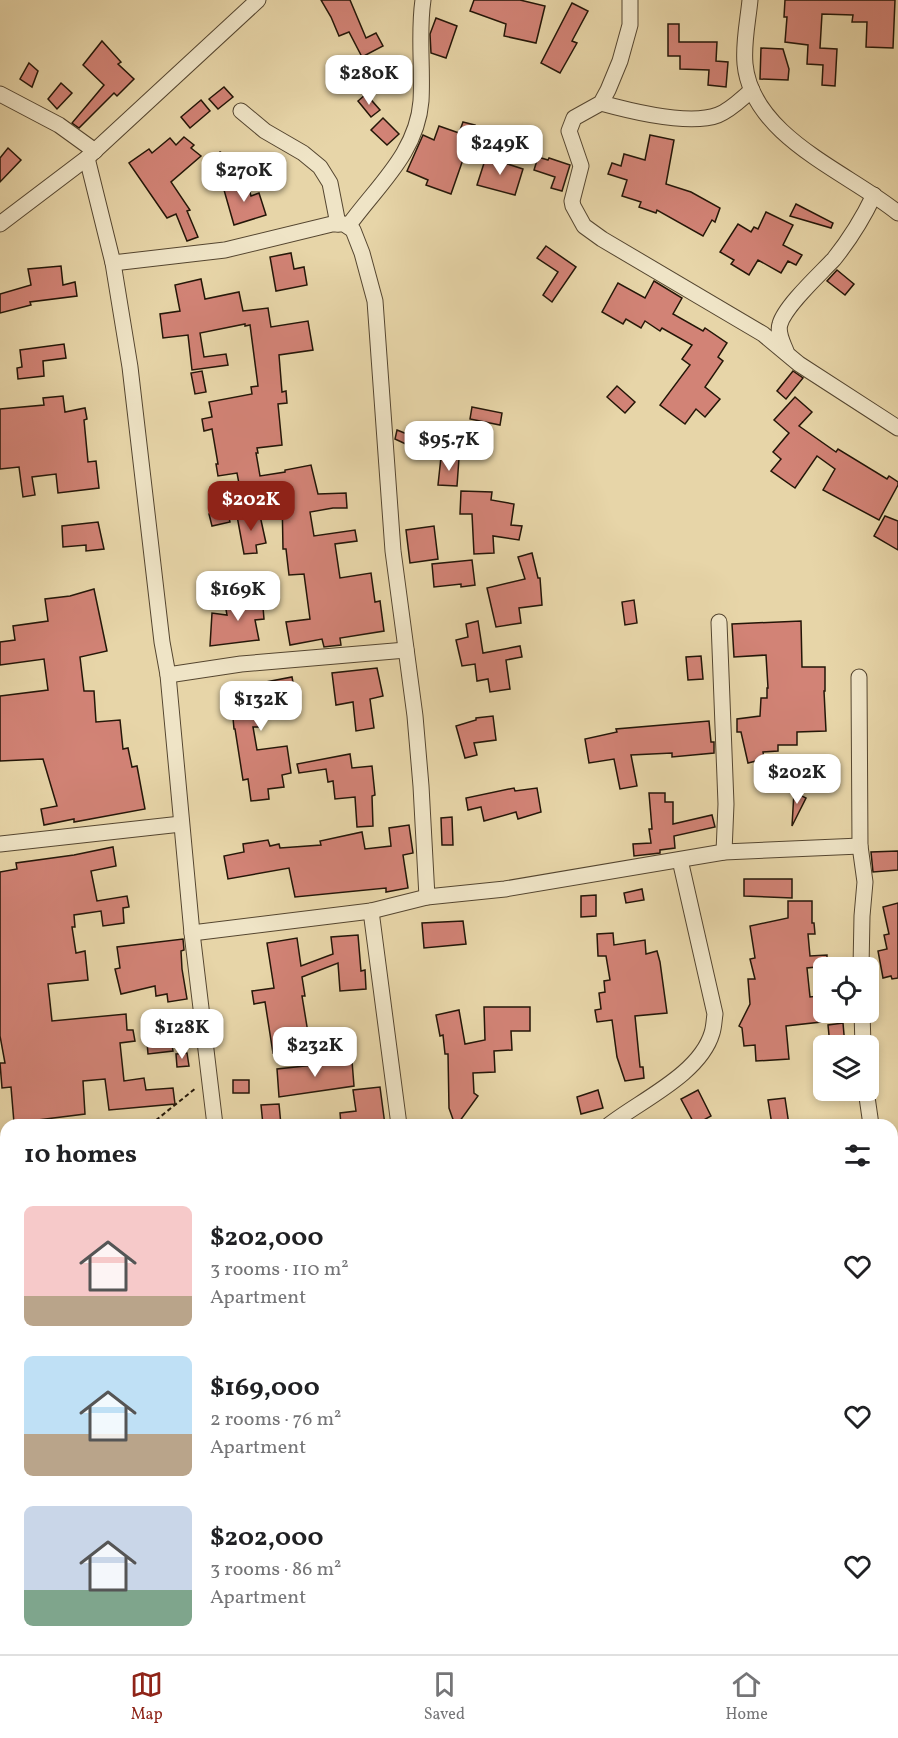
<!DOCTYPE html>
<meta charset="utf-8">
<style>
:root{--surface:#fff;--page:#f2f2f2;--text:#202124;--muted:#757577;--line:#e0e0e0;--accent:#8f2418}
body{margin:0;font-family:Vollkorn,serif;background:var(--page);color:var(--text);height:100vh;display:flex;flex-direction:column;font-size:22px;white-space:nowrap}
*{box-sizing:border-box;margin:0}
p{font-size:20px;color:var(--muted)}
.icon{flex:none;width:33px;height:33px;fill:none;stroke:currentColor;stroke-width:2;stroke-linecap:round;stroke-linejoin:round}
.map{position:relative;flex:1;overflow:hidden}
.details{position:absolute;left:0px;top:1119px;width:898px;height:536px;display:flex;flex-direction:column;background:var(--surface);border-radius:18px 18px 0 0;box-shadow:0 3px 9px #0003}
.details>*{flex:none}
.buttons{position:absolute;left:813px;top:957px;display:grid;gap:12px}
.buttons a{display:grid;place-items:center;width:66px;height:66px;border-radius:9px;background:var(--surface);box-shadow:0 3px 9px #0003;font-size:30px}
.price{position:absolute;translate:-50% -51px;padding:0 14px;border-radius:12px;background:#fff;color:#222;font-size:20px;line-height:39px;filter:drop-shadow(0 2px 3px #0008)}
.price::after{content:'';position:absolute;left:50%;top:36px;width:18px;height:14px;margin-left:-9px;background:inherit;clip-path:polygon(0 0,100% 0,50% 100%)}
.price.active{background:var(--accent);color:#fff}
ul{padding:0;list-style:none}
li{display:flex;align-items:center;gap:18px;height:150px;padding:0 24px}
li span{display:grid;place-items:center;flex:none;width:168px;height:120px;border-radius:9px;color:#555}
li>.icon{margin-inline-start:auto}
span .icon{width:72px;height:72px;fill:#fffc;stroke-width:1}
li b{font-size:26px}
h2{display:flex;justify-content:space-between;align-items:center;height:72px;padding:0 24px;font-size:26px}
.tab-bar{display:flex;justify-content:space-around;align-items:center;height:84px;border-top:2px solid var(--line);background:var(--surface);font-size:16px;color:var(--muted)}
.tab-bar a{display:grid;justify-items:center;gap:3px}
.tab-bar .active{color:var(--accent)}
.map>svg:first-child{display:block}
.building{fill:#d28376;stroke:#241608;stroke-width:1.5}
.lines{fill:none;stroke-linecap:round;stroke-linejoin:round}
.service-casing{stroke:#554630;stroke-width:10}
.minor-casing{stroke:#554630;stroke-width:17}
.trunk-casing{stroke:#241608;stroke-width:28}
.path{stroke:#241608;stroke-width:2;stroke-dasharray:4.5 3;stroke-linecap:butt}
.service{stroke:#efe4c6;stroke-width:8}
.minor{stroke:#efe4c6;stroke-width:15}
.trunk{stroke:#e7d5a8;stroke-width:26}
</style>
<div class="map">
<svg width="898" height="1654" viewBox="0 0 898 1654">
<rect width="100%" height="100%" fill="#e7d5a8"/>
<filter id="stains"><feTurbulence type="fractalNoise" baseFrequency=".00333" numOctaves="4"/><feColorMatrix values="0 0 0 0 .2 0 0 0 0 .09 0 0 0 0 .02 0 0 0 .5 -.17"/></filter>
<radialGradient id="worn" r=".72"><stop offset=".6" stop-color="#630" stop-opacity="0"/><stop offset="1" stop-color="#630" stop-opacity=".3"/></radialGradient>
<g class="building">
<polygon points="321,0 350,0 366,38 376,33 383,46 362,57 349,32 339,36 331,17"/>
<polygon points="474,0 520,0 545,6 536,43 504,36 506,24 470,11"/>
<polygon points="785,0 895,0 893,48 866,47 867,22 852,22 853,15 822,14 820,48 837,49 835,86 822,85 823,65 807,64 808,45 785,42 787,17 784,17"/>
<polygon points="572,3 588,11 572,41 577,43 560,73 541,63"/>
<polygon points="436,18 457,26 446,58 431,53 430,34"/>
<polygon points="668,24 679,24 679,42 717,42 716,61 728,62 726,87 708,85 709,70 680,69 680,56 668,56"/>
<polygon points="102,41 121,62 118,64 134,79 117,96 114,93 79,128 72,123 104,85 83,65"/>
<polygon points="761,48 783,49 789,69 788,80 760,79"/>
<polygon points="29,63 38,71 32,87 20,79"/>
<polygon points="61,83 72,93 57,109 48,99"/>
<polygon points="224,87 233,97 218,109 209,99"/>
<polygon points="366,94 380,110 371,117 358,101"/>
<polygon points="201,100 210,111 190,128 181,117"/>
<polygon points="383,118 399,134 387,145 371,130"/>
<polygon points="463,122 475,125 451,194 426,185 428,180 407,171 423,135 434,140 439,126 459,133"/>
<polygon points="650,135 674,140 666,184 691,192 720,208 715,222 712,220 703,236 657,210 656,213 639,207 641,202 622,196 627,180 608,174 612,163 621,166 624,154 645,160"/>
<polygon points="184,137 194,145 191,148 201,156 171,182 190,210 187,211 198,237 187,241 176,214 167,218 129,163 149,149 152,153 170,138 176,145"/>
<polygon points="8,148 21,160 0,182 0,158"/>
<polygon points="220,152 230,158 217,181 208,174"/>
<polygon points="486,157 523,169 515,195 477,185"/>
<polygon points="538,157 548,160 549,158 570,165 562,191 551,188 555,177 534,170"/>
<polygon points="247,181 251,196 259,193 266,215 234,225 224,190 227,189 225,187"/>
<polygon points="796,204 833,223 831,228 790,216"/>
<polygon points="766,212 793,225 783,245 802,255 796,265 788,261 781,273 758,260 749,275 731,264 734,260 720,252 738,224 751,232 754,227 758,229"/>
<polygon points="546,246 576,267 552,302 543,295 558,272 537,258"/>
<polygon points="291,253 294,269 304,267 307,285 276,291 270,257"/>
<polygon points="61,266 63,285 75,282 77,296 30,302 31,305 0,313 0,294 31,285 28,269"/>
<polygon points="837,270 854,284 845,295 827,281"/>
<polygon points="201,279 205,299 239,292 243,311 268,308 271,327 308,321 313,350 279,355 282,392 286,391 287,403 278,404 282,445 257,448 258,453 256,453 260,476 285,472 285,470 311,465 318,494 346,493 347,508 333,508 310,512 314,536 355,530 357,541 335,544 340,578 371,573 375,602 380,601 384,631 340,638 341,645 332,646 324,647 322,639 290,645 286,622 310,619 304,574 289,575 286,549 283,549 282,496 249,502 246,488 240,489 237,473 218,476 216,464 218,464 212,429 204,431 202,419 212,417 209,402 252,394 251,387 258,386 250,325 245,326 245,324 200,333 204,357 226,354 228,365 192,370 188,335 163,338 160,314 180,311 175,285"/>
<polygon points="654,281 682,298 673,314 703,331 705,328 727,343 718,357 723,361 705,387 720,399 705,417 696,409 685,424 660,405 690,365 682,359 692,345 662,328 660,331 645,321 641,328 626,319 623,324 602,312 618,283 645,298"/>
<polygon points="64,344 66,358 43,361 44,376 18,379 17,368 22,367 20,350"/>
<polygon points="202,371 206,392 195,394 191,373"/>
<polygon points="793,371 803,378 786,399 777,391"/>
<polygon points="617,386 635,402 625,413 607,397"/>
<polygon points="63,396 65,412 85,408 87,419 84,420 88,462 96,461 99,488 58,493 56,474 32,477 35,495 23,497 19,467 0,469 0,409 44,405 43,398"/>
<polygon points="795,397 812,412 799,426 836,452 838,449 887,479 889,476 898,482 898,485 879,520 823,490 835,469 817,456 795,488 771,471 781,459 773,452 789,433 774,420"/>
<polygon points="472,407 502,413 500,425 470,419"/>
<polygon points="397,430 427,442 425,453 395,439"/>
<polygon points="453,443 465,444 464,457 452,456"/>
<polygon points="441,457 459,458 457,486 438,485"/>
<polygon points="461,491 492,492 491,500 514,504 511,525 522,526 519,540 493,536 494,553 474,554 472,514 460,514"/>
<polygon points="227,509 230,522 212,526 209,514"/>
<polygon points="259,511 266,543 256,545 257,553 244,554 237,516"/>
<polygon points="885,516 898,521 898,550 874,536"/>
<polygon points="98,522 104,549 86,551 86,545 63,547 62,526"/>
<polygon points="434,526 438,559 410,563 406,530"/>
<polygon points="532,553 538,578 540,578 542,605 519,608 521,623 496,627 487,588 525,579 518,557"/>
<polygon points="472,560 475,585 461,587 461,584 434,587 432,564"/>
<polygon points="94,589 107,651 80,657 84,691 94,691 96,722 120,720 123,749 128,748 132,767 137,766 145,809 74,822 74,819 44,825 41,809 57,806 43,759 0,761 0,696 48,690 44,659 0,665 0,642 15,640 13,626 48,621 45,599 70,596"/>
<polygon points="262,595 264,619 255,620 259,640 210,646 212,613 227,615 225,604 240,598"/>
<polygon points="634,600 637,623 625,625 622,602"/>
<polygon points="478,621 483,653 520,646 522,657 506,660 510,689 490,692 488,679 477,681 475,664 462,666 456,640 468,637 466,624"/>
<polygon points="801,621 802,667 825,667 825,691 824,691 826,731 797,732 797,745 778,745 778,751 763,752 764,759 748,763 741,732 737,732 737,719 760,716 761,698 767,698 767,688 768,688 766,655 734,657 732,624"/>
<polygon points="701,656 703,679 688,680 686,657"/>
<polygon points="377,668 383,696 370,699 374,728 356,731 353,702 336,705 332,673"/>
<polygon points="292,677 299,714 258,721 259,727 253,727 257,750 287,746 291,773 282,775 284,787 268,789 269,799 251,801 248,779 243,780 235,729 234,729 233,718 229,718 224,690"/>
<polygon points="493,716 496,740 474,743 477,755 465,758 456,726 476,720 476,718"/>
<polygon points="709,721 711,742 714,742 714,753 672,757 672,753 631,755 637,786 620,789 614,759 589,763 585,739 617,732 616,729"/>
<polygon points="350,754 352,768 372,766 375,795 372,796 373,826 357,827 355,797 335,799 333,781 328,782 326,769 299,773 297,764"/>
<polygon points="806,767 809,778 792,782 790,772"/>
<polygon points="514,788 515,791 537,788 541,812 518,819 516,812 484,821 481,807 468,810 466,798"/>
<polygon points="794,792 806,798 792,826"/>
<polygon points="649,793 665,793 665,802 673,802 673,824 712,815 715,827 674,836 675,848 660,850 660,853 634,856 633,844 651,843 649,829 652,829"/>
<polygon points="452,817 453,845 442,845 441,818"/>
<polygon points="409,825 413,853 403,855 408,888 386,892 386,888 295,897 289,868 228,879 224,856 244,852 243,844 268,840 270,846 279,844 280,848 321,845 320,841 362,832 365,849 391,846 389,828"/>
<polygon points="113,847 116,866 91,871 97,901 127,896 129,907 123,908 124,923 103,926 101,911 74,915 75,927 72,927 76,953 85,951 88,980 48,984 52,1021 126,1014 127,1030 133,1030 135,1041 120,1043 124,1081 144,1078 146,1090 173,1088 175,1104 109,1110 105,1079 83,1081 85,1114 14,1123 11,1087 2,1088 0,1063 5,1063 0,1036 0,872 17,869 16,863 74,855"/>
<polygon points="898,851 898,870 873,872 871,852"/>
<polygon points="744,879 792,879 792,898 744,896"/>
<polygon points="642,889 644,900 626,903 624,893"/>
<polygon points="596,895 596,916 581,917 581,896"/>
<polygon points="788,901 812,901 812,923 814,923 815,934 808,934 810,956 827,955 827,966 807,968 810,997 818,996 821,1022 786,1026 789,1059 756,1061 755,1045 744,1046 742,1028 739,1026 750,1004 748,979 755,979 750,959 755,958 750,926 788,918"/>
<polygon points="898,903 898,978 892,979 891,976 883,978 878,951 887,949 884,935 889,934 883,907"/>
<polygon points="463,921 466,944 424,948 422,923"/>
<polygon points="613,933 614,945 645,940 646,954 657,951 660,962 667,1013 635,1016 640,1067 643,1067 644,1078 625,1081 617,1057 612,1020 597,1022 595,1010 601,1009 599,993 605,992 604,981 610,980 606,956 598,956 597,934"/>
<polygon points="358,935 361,971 365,970 366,989 340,991 338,963 302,977 305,996 302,996 310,1045 273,1053 265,1002 254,1004 252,991 274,988 267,943 297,938 301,966 333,954 331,937"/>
<polygon points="183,939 184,950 181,951 182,969 187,999 168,1002 167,994 156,996 155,986 121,994 115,969 120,968 117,947"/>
<polygon points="484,1007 530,1007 530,1031 511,1031 512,1050 494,1051 495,1072 473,1073 474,1093 478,1096 457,1125 455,1125 449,1108 448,1054 445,1054 443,1035 440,1036 436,1015 459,1010 465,1044 485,1040"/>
<polygon points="843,1023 845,1046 830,1046 828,1025"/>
<polygon points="171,1039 173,1051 148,1054 147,1042"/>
<polygon points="187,1053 189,1066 177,1067 176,1054"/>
<polygon points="352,1061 354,1086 279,1097 277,1069"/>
<rect x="233" y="1080" width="16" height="13"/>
<polygon points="380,1087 385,1125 341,1125 340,1113 356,1111 353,1090"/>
<polygon points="598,1090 603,1108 581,1114 577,1097"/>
<polygon points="698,1090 711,1116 695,1125 681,1099"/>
<polygon points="785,1098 789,1125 772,1125 768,1100"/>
<polygon points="279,1104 281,1125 263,1125 261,1105"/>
</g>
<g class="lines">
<defs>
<polyline id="service" points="892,1221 898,1219"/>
<g id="minor">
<polyline points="630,0 630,25 620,61 608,90 601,103 574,118 569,131 581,166 572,201 573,206 584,226 602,239 763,334 799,364 898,428"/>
<path d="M750,0c-2,21 -7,43 -5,64 7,73 103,108 153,149"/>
<polyline points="0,94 59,125 95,151"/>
<path d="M601,103c29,8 88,23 117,12 13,-5 23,-16 34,-25"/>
<polyline points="241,111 265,131 303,153 320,167 330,183 338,224"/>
<polyline points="87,158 113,263 130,367 162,642 168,675 192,933 215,1125"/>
<polyline points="0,224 87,158 258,0"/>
<path d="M349,225c28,-39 68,-72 72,-124 2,-34 -3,-68 2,-101"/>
<polyline points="113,263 225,250 332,224 344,224 353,230 362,253 375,301 393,551 415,716 421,786 427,897"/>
<path d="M786,351c-3,-8 -9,-18 -6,-27 5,-18 40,-50 54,-65 16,-20 29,-41 40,-64"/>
<polyline points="719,622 726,804 724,852"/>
<polyline points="168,675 241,664 406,650"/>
<polyline points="859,677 860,846 865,882 862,916 861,968"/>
<polyline points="0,844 181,824"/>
<polyline points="371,911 399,1125"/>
<polyline points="192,933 371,911 427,897 505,889 724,852 860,846"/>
<polyline points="862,1012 863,1046"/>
<polyline points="866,1090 871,1125"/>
<path d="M609,1125c32,-25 91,-51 103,-92 2,-6 2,-13 3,-19l-35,-154"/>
<polyline points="0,1238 6,1279"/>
<polyline points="892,1367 898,1361"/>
<polyline points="892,1507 898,1516"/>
<polyline points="304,1648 305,1654"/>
<polyline points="525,1648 529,1654"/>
<polyline points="730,1648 737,1654"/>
<polyline points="149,1654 175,1648"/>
<polyline points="657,1654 662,1648"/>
</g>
<g id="trunk">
<polyline points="892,1186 898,1185"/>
<polyline points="0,1647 6,1646"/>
</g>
</defs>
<use href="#service" class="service-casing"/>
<use href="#minor" class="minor-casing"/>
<use href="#trunk" class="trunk-casing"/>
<polyline class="path" points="150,1125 196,1088"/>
<use href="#service" class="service"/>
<use href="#minor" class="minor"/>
<use href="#trunk" class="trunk"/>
</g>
<rect width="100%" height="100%" filter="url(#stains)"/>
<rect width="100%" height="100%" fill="url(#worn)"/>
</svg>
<div class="buttons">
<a><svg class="icon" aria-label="locate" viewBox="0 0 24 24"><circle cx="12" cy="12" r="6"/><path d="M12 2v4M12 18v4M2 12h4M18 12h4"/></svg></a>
<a><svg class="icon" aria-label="layers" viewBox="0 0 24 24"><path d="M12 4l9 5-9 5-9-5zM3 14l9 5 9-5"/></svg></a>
</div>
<b class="price" style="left:369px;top:106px">$280K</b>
<b class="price" style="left:500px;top:176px">$249K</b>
<b class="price" style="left:244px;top:203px">$270K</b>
<b class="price" style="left:449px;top:472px">$95.7K</b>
<b class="price active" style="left:251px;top:532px">$202K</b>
<b class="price" style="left:238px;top:622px">$169K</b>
<b class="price" style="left:261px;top:732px">$132K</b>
<b class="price" style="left:797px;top:805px">$202K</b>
<b class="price" style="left:182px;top:1060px">$128K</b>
<b class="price" style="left:315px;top:1078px">$232K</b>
<section class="details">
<h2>10 homes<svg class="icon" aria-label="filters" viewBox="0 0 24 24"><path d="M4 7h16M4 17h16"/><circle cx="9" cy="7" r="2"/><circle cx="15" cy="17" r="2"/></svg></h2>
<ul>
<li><span style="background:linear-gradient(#f6c9c9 75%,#b9a48a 0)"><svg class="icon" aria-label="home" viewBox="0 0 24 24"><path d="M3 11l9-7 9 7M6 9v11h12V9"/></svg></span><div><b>$202,000</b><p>3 rooms · 110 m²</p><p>Apartment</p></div><svg class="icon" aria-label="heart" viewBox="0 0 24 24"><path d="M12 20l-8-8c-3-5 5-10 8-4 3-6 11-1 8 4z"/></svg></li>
<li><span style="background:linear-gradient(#bfe0f5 65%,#b9a48a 0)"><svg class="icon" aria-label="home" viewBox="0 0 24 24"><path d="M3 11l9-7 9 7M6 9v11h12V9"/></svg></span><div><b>$169,000</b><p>2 rooms · 76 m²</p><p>Apartment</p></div><svg class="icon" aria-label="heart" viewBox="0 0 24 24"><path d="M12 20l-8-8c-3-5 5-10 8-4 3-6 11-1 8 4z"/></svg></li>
<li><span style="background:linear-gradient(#c9d6e8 70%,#7fa58c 0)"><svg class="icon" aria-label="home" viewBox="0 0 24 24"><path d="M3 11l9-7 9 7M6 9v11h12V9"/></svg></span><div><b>$202,000</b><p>3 rooms · 86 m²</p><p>Apartment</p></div><svg class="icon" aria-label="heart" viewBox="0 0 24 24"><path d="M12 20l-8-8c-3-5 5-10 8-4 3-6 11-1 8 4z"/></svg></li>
</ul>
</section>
</div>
<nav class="tab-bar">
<a class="active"><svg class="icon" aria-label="map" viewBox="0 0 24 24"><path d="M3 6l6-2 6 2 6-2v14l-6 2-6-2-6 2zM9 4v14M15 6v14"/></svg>Map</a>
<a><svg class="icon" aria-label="saved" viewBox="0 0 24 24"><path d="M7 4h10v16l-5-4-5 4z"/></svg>Saved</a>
<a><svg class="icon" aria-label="home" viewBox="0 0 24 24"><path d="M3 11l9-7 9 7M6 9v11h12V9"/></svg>Home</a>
</nav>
